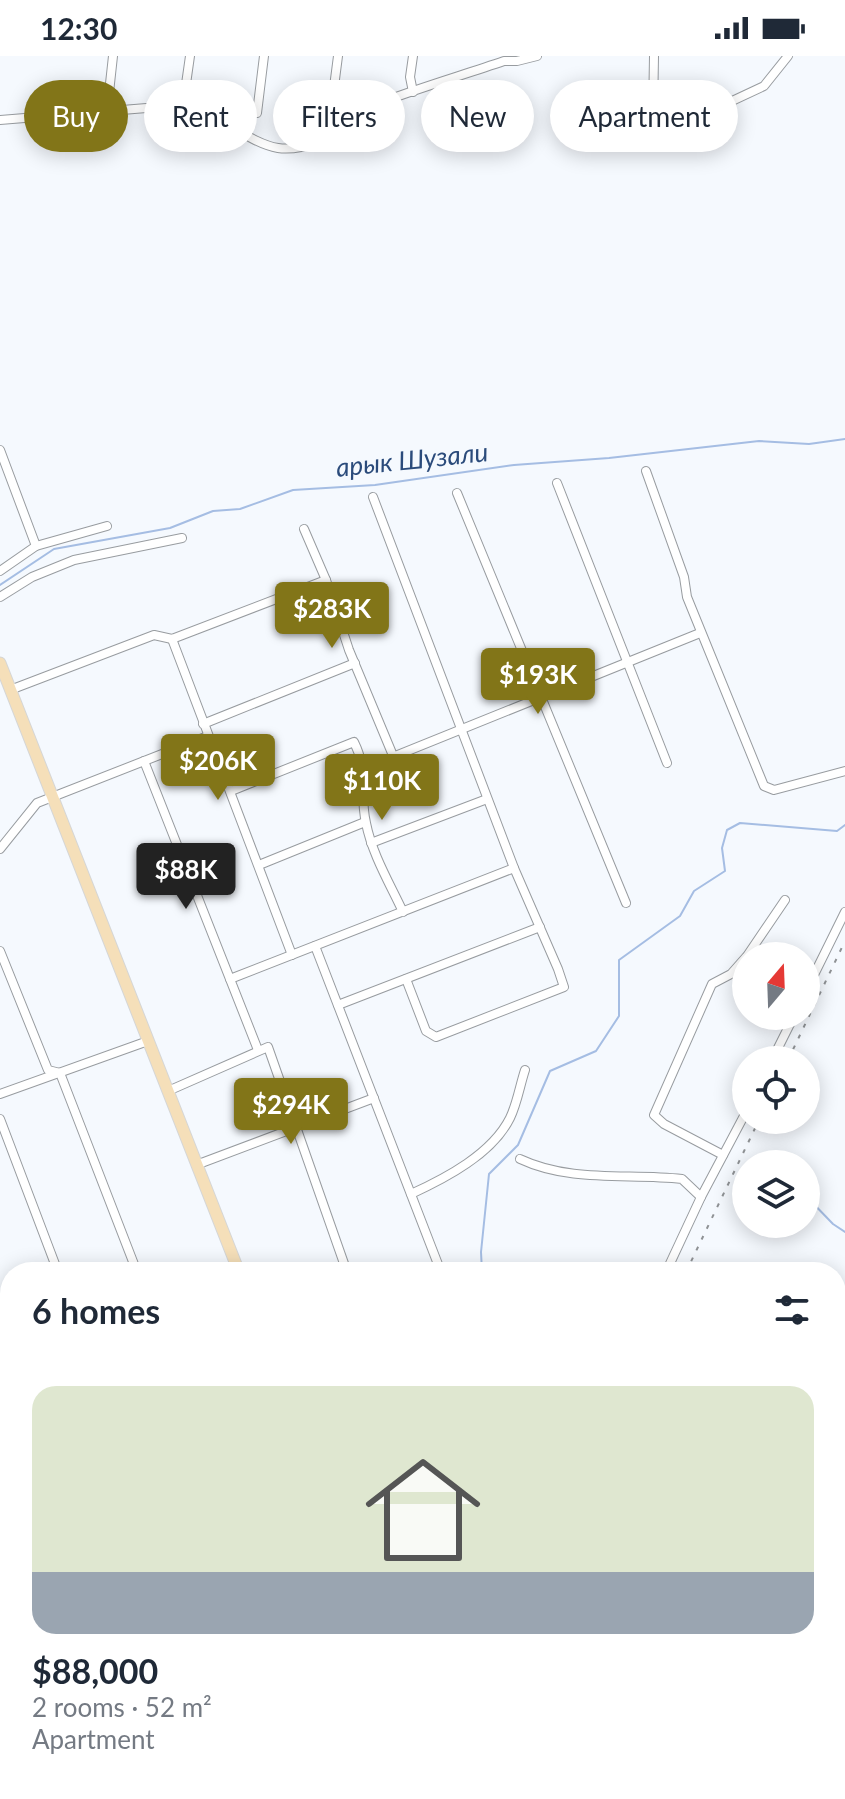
<!DOCTYPE html>
<meta charset="utf-8">
<style>
:root{--surface:#fff;--page:#f2f2f3;--text:#1f2937;--muted:#747a83;--line:#e0e1e3;--accent:#827518}
body{margin:0;font-family:Lato,sans-serif;background:var(--page);color:var(--text);height:100vh;display:flex;flex-direction:column;font-size:30px;white-space:nowrap}
*{box-sizing:border-box;margin:0}
p{font-size:26px;color:var(--muted)}
.icon{flex:none;width:44px;height:44px;fill:none;stroke:currentColor;stroke-width:2;stroke-linecap:round;stroke-linejoin:round}
.map{position:relative;flex:1;overflow:hidden}
.side{position:absolute;left:0px;top:1206px;width:846px;height:538px;display:flex;flex-direction:column;background:var(--surface);border-radius:32px 32px 0 0;box-shadow:0 4px 20px #0003}
.side>*{flex:none}
.top-card{position:absolute;left:24px;top:24px;width:798px;height:72px;display:flex;gap:16px}
.needle{width:52px;rotate:19deg}
.tools{position:absolute;left:732px;top:886px;display:grid;gap:16px}
.tools a{display:grid;place-items:center;width:88px;height:88px;border-radius:50%;background:var(--surface);box-shadow:0 4px 20px #0003;font-size:40px}
.price{position:absolute;translate:-50% -68px;padding:0 18px;border-radius:8px;background:var(--accent);color:#fff;font-size:26px;line-height:52px;filter:drop-shadow(0 2px 4px #0008)}
.price::after{content:'';position:absolute;left:50%;top:48px;width:24px;height:18px;margin-left:-12px;background:inherit;clip-path:polygon(0 0,100% 0,50% 100%)}
.price.active{background:#222;color:#fff}
ul{padding:0;list-style:none}
li{display:grid;align-content:center;gap:16px;height:424px;padding:0 32px}
li+li{border-top:2px solid var(--line)}
li span{display:grid;place-items:center;height:248px;border-radius:24px;color:#555}
li>.icon{margin-inline-start:auto}
span .icon{width:144px;height:144px;fill:#fffc;stroke-width:1}
li b{font-size:34px}
h2{display:flex;justify-content:space-between;align-items:center;height:96px;padding:0 32px;font-size:34px}
.chip{padding:0 28px;border-radius:36px;background:var(--surface);box-shadow:0 4px 20px #0003;font-size:28px;line-height:72px}
.chip.active{background:var(--accent);color:#fff}
.status{display:flex;justify-content:space-between;align-items:center;height:56px;padding:0 40px;background:var(--surface);direction:ltr}
.status svg{height:22px;fill:currentColor}
.map>svg:first-child{display:block}
.lines{fill:none;stroke-linecap:round;stroke-linejoin:round}
.stream{stroke:#a5bde3;stroke-width:2}
.minor-casing{stroke:#989ca0;stroke-width:10}
.major-casing{stroke:#d5d6d6;stroke-width:13}
.minor{stroke:#fff;stroke-width:8}
.major{stroke:#f5dfb9;stroke-width:11}
.rail{stroke:#8f9295;stroke-width:2;stroke-dasharray:4 8;stroke-linecap:butt}
.labels{text-anchor:middle;dominant-baseline:central;stroke-width:7;stroke-linejoin:round;paint-order:stroke}
.water-label{font-size:26px;font-style:italic;fill:#2b4b7b;stroke:#f5f9fe}
</style>
<div class="status"><b>12:30</b><svg viewBox="0 0 49 12"><path d="M0 12V9h3v3zM5 12V6h3v6zM10 12V3h3v9zM15 12V0h3v12zM26 1h20v11H26zM47 4h2v5h-2z"/></svg></div>
<div class="map">
<svg width="845" height="1743" viewBox="0 0 845 1743">
<rect width="100%" height="100%" fill="#f5f9fe"/>
<g class="lines">
<g class="stream">
<polyline points="0,529 54,493 170,472 213,455 240,453 293,434 375,429 514,409 609,402 759,385 809,388 845,383"/>
<polyline points="767,1100 775,1108"/>
<polyline points="806,1140 833,1168 845,1176"/>
<polyline points="482,1216 481,1196 489,1118 518,1089 550,1015 596,995 619,960 619,904 680,860 694,835 725,815 722,792 727,774 740,767 837,775 845,769"/>
<polyline points="0,1311 10,1309"/>
<polyline points="836,1460 845,1506"/>
<polyline points="845,1536 845,1549"/>
<polyline points="836,1628 845,1643"/>
<polyline points="844,1640 845,1629"/>
<polyline points="36,1743 49,1734"/>
</g>
<defs>
<g id="minor">
<polyline points="654,0 653,60 700,60 764,30 788,0"/>
<polyline points="413,36 410,21 413,0"/>
<polyline points="183,49 190,0"/>
<polyline points="331,54 338,0"/>
<polyline points="107,55 113,0"/>
<polyline points="257,57 264,0"/>
<path d="M0,64l183,-15c36,8 65,38 95,43 25,4 60,-13 80,-27 9,-5 14,-15 24,-19 40,-15 81,-27 122,-41h13l20,-5"/>
<polyline points="0,394 36,490"/>
<polyline points="646,415 684,521 687,541 764,730 774,734 845,715"/>
<polyline points="557,427 667,707"/>
<polyline points="457,437 626,847"/>
<polyline points="373,441 514,812 558,913 564,931 436,981 426,975 406,923"/>
<polyline points="304,473 326,524 349,594 394,702"/>
<polyline points="0,515 36,490 107,470"/>
<polyline points="0,541 32,521 74,504 182,482"/>
<polyline points="172,583 292,899"/>
<polyline points="10,634 154,579 172,583 326,524"/>
<polyline points="203,668 355,607"/>
<polyline points="144,705 258,994"/>
<polyline points="363,713 700,577"/>
<path d="M231,735l123,-49c15,30 5,51 12,81 6,31 24,61 37,89"/>
<polyline points="371,787 487,743"/>
<polyline points="0,793 37,747 208,680"/>
<polyline points="259,809 365,766"/>
<polyline points="315,890 441,1216"/>
<polyline points="0,895 48,1014 60,1017 137,1216"/>
<polyline points="747,900 785,844"/>
<polyline points="230,923 514,812"/>
<polyline points="806,935 845,856"/>
<polyline points="338,949 540,871"/>
<polyline points="772,1004 794,960"/>
<polyline points="168,1035 268,991 347,1216"/>
<polyline points="0,1038 148,985"/>
<polyline points="0,1063 58,1216"/>
<polyline points="723,1099 664,1068 654,1059 712,928 731,918 746,901"/>
<path d="M520,1103c51,24 108,14 162,20l19,18"/>
<polyline points="196,1109 374,1042"/>
<path d="M411,1138c35,-16 81,-40 99,-76 7,-14 10,-33 15,-48"/>
<polyline points="666,1216 701,1141 746,1056"/>
<polyline points="0,1734 10,1728"/>
<polyline points="348,1734 356,1743"/>
<polyline points="257,1743 266,1734"/>
</g>
<g id="major">
<polyline points="0,607 239,1216"/>
<polyline points="620,1734 638,1743"/>
<polyline points="835,1743 845,1739"/>
</g>
</defs>
<use href="#minor" class="minor-casing"/>
<use href="#major" class="major-casing"/>
<use href="#minor" class="minor"/>
<use href="#major" class="major"/>
<g class="rail">
<polyline points="788,1004 845,885"/>
<polyline points="686,1216 759,1064"/>
<polyline points="428,1743 433,1734"/>
<polyline points="442,1743 446,1734"/>
</g>
</g>
<g class="labels">
<g class="water-label">
<text transform="translate(412 403) rotate(-6)">арык Шузали</text>
</g>
</g>
</svg>
<div class="tools">
<a><svg class="needle" viewBox="-14 -14 28 28"><path d="M0-13l5 13h-10z" fill="#e53935"/><path d="M0 13l5-13h-10z" fill="#747a83"/></svg></a>
<a><svg class="icon" aria-label="locate" viewBox="0 0 24 24"><circle cx="12" cy="12" r="6"/><path d="M12 2v4M12 18v4M2 12h4M18 12h4"/></svg></a>
<a><svg class="icon" aria-label="layers" viewBox="0 0 24 24"><path d="M12 4l9 5-9 5-9-5zM3 14l9 5 9-5"/></svg></a>
</div>
<b class="price" style="left:332px;top:594px">$283K</b>
<b class="price" style="left:538px;top:660px">$193K</b>
<b class="price" style="left:218px;top:746px">$206K</b>
<b class="price" style="left:382px;top:766px">$110K</b>
<b class="price active" style="left:186px;top:855px">$88K</b>
<b class="price" style="left:291px;top:1090px">$294K</b>
<div class="top-card">
<a class="chip active">Buy</a>
<a class="chip">Rent</a>
<a class="chip">Filters</a>
<a class="chip">New</a>
<a class="chip">Apartment</a>
</div>
<section class="side">
<h2>6 homes<svg class="icon" aria-label="filters" viewBox="0 0 24 24"><path d="M4 7h16M4 17h16"/><circle cx="9" cy="7" r="2"/><circle cx="15" cy="17" r="2"/></svg></h2>
<ul>
<li><span style="background:linear-gradient(#dfe7d0 75%,#9aa5b1 0)"><svg class="icon" aria-label="home" viewBox="0 0 24 24"><path d="M3 11l9-7 9 7M6 9v11h12V9"/></svg></span><div><b>$88,000</b><p>2 rooms · 52 m²</p><p>Apartment</p></div></li>
</ul>
</section>
</div>
